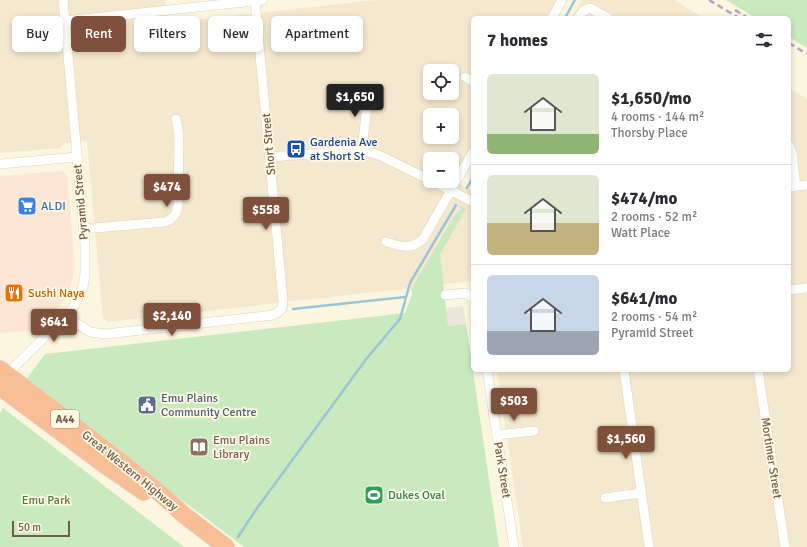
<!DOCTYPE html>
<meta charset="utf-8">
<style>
:root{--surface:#fff;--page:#f7f7f7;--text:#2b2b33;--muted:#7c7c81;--line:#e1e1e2;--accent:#80513a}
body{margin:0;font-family:Signika,sans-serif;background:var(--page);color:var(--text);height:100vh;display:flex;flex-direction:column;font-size:15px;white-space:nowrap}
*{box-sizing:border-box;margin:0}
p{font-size:13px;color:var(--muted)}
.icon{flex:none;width:22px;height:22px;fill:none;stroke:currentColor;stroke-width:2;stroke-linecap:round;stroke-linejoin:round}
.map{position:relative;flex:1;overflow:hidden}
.drawer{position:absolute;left:471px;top:16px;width:320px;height:356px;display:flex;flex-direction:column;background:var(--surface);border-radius:6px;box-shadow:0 2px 6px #0003}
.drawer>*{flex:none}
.top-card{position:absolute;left:12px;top:16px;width:380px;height:36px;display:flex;gap:8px}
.fabs{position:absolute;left:423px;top:64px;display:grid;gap:8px}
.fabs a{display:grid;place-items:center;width:36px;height:36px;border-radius:6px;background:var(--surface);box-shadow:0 2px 6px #0003;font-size:20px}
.scale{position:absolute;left:12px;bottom:10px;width:58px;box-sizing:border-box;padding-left:4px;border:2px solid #735d47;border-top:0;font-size:11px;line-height:14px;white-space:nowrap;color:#735d47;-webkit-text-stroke:3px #fff9e6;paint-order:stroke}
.price{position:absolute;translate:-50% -34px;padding:0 9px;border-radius:4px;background:var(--accent);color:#fff;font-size:13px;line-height:26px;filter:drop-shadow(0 1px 2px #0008)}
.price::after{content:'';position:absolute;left:50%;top:24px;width:12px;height:9px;margin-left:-6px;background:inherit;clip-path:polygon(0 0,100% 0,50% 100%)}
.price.on{background:#222;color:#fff}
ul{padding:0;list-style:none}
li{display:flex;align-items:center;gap:12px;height:100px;padding:0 16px}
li+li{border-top:1px solid var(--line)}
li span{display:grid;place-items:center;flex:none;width:112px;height:80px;border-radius:6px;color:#555}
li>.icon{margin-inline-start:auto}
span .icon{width:48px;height:48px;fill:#fffc;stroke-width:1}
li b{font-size:17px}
h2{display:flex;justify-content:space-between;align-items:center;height:48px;padding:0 16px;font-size:17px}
.chip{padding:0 14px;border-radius:6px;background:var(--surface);box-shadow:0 2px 6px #0003;font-size:14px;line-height:36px}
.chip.on{background:var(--accent);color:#fff}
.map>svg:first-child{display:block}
.residential{fill:#f4e8ce;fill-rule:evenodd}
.commercial{fill:#fde6d3}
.industrial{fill:#ebe5dc}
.green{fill:#c9eabe}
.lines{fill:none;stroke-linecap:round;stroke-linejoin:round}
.stream{stroke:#9ac5d8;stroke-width:2.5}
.street-casing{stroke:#e0d2bc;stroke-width:10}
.highway-casing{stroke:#e0dbd7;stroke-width:18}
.street{stroke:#fff;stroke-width:9}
.highway{stroke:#f8be95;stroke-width:17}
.rail{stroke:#b99fc5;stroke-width:2.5;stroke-dasharray:6 4;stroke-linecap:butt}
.labels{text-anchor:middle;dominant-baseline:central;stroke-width:3.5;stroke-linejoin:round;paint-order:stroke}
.shield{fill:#fff9e6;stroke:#9d8c77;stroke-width:1}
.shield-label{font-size:11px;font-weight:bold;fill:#735d47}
.transit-label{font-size:12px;fill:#164399;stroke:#fff9e6;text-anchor:start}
.street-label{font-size:12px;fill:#735d47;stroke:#fff9e6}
.shop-label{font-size:12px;fill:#366cbe;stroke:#fff9e6;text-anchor:start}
.food-label{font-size:12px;fill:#c56008;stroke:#fff9e6;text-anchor:start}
.service-label{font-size:12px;fill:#4e5e75;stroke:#fff9e6;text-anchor:start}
.education-label{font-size:12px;fill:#785e54;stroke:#fff9e6;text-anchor:start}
.leisure-label{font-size:12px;fill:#27864d;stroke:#fff9e6;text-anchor:start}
.park-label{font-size:12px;fill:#4a7f41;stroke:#fff9e6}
</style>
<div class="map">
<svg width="807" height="547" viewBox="0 0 807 547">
<rect width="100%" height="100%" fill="#fcf6e0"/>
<g class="residential">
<path d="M0,0h165l3,23 208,-23h191l-11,18h-83v144l-13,22 12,7 1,-2v92l-365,41 -5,-4 -16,-177 -23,2 -4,5 -60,5zM430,71h22v22h-22zM430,115h22v22h-22zM430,159h22v22h-22z"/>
<polygon points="582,0 674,0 703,18 572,18"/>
<polygon points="789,88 807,99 807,547 523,547 497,370 789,370"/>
</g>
<polygon class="commercial" points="62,171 67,175 75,266 73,279 69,292 59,307 36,330 0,333 0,176"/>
<polygon class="industrial" points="463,306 466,324 448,326 446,308"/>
<g class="green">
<polygon points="726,0 807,0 807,48 789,37 789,18 756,18"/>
<polygon points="460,206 466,209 440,254 448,326 466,324 499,547 244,547 25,381 45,354 405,313 412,294 411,289 455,215 461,209"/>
<polygon points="3,408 184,547 185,547 0,547 0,413"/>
</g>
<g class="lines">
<g class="stream">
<polyline points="565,18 575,0"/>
<polyline points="467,188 473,177"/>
<polyline points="293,309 405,297"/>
<polyline points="238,537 255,511 367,358 400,319 410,283 456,205"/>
</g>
<defs>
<g id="street">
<polyline points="552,18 562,0"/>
<polyline points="578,18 583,11 590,8 608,18"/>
<polyline points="65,21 263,0"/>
<polyline points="465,77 473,81"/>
<polyline points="789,145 792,153 796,186"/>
<polyline points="362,150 369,88"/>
<polyline points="271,157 362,150 381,156 430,180"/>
<polyline points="0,164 77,157"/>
<polyline points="432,181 473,202"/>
<polyline points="789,187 807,185"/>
<path d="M83,229l81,-7c8,-2 12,-6 14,-15l1,-73 -3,-15"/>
<path d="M386,242c13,4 26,8 37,-3l50,-87"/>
<polyline points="789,290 807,288"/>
<polyline points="445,295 466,293 473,298"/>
<path d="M66,316l24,16 16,2 167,-19c7,-3 10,-6 10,-14l-28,-300"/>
<polyline points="487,370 514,547"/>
<polyline points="624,370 649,547"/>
<polyline points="758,370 785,547"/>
<polyline points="3,375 12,369 66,316 74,306 83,287 85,274 85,244 63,0"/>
<polyline points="497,435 534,431"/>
<polyline points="605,498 641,493"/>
</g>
<g id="highway">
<polyline points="0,369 124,464 162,495 184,515 226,547"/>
<polyline points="0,387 102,463 144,492"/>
</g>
</defs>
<use href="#street" class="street-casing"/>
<use href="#highway" class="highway-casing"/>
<use href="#street" class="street"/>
<use href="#highway" class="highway"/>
<g class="rail">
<polyline points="709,0 739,18"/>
<polyline points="735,10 748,18"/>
<polyline points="789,43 807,54"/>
</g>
</g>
<defs>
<symbol id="bus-square" viewBox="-11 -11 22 22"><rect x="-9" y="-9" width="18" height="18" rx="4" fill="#1a4fb4" stroke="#fff9e6"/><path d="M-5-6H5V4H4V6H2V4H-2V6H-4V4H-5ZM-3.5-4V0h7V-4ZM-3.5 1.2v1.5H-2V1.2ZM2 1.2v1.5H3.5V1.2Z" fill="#fff"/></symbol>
<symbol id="supermarket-square" viewBox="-11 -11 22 22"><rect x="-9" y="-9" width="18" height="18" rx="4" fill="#3f7fe0" stroke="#fff9e6"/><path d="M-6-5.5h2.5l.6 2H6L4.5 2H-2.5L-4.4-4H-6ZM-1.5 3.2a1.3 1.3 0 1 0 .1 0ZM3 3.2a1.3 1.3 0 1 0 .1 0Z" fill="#fff"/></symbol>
<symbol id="restaurant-square" viewBox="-11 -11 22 22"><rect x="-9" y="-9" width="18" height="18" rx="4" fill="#e8710a" stroke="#fff9e6"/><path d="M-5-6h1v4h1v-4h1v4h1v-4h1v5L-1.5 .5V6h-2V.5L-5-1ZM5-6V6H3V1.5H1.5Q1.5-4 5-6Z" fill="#fff"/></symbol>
<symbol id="civic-square" viewBox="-11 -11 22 22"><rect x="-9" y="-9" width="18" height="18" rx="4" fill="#5c6f8a" stroke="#fff9e6"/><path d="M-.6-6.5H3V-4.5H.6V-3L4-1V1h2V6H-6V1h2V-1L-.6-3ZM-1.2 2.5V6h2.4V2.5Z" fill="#fff"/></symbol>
<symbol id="library-square" viewBox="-11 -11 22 22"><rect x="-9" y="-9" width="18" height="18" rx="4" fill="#8d6e63" stroke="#fff9e6"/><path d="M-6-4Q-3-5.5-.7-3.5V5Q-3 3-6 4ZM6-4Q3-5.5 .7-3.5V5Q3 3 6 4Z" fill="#fff"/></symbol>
<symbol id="stadium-square" viewBox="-11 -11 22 22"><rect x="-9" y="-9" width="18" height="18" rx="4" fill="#2e9e5b" stroke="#fff9e6"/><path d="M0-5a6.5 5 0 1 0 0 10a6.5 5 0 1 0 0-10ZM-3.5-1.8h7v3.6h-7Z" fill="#fff"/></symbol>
</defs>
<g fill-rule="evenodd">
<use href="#bus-square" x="285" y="138" width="22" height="22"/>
<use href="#supermarket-square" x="16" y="195" width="22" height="22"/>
<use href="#restaurant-square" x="3" y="282" width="22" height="22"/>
<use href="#civic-square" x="136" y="394" width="22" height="22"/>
<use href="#library-square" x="188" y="436" width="22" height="22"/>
<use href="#stadium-square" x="363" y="484" width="22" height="22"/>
</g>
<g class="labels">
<rect class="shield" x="51" y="410" width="28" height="18" rx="3"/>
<g class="shield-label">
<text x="65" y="419">A44</text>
</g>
<g class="transit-label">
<text x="310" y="142">Gardenia Ave<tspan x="310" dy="14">at Short St</tspan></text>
</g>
<g class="street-label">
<text transform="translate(269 144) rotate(-95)">Short Street</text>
<text transform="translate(81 202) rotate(-95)">Pyramid Street</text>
<text transform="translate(771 458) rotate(81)">Mortimer Street</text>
<text transform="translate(502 470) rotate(81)">Park Street</text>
<text transform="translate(130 471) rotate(39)">Great Western Highway</text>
</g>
<g class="shop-label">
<text x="41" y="206">ALDI</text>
</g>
<g class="food-label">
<text x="28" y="293">Sushi Naya</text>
</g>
<g class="service-label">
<text x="161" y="398">Emu Plains<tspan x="161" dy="14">Community Centre</tspan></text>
</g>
<g class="education-label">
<text x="213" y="440">Emu Plains<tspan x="213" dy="14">Library</tspan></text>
</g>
<g class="leisure-label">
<text x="388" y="495">Dukes Oval</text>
</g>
<g class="park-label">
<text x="46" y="500">Emu Park</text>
</g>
</g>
</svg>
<div class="fabs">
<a><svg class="icon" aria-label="locate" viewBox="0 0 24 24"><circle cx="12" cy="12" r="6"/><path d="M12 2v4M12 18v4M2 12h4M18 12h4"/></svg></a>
<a>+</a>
<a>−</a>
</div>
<div class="scale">50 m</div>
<b class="price on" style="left:355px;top:118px">$1,650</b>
<b class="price" style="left:167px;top:208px">$474</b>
<b class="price" style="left:266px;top:231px">$558</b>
<b class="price" style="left:172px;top:337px">$2,140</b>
<b class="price" style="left:54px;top:343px">$641</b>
<b class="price" style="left:514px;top:422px">$503</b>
<b class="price" style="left:626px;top:460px">$1,560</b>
<div class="top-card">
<a class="chip">Buy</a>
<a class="chip on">Rent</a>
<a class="chip">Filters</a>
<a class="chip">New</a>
<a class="chip">Apartment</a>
</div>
<section class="drawer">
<h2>7 homes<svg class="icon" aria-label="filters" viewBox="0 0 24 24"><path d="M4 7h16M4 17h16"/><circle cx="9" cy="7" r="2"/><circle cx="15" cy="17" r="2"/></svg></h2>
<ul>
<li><span style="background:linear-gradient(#dfe7d0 75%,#8fb573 0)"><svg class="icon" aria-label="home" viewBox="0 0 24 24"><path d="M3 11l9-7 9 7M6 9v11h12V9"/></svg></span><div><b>$1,650/mo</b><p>4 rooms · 144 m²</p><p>Thorsby Place</p></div></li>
<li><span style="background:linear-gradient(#dfe7d0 60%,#c2b280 0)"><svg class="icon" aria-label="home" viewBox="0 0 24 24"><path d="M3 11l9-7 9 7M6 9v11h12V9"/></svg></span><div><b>$474/mo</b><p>2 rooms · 52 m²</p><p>Watt Place</p></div></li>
<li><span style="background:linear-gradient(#c9d6e8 70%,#9aa5b1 0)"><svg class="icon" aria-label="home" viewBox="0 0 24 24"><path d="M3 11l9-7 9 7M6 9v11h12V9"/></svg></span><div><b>$641/mo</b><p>2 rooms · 54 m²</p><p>Pyramid Street</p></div></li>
</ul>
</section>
</div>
